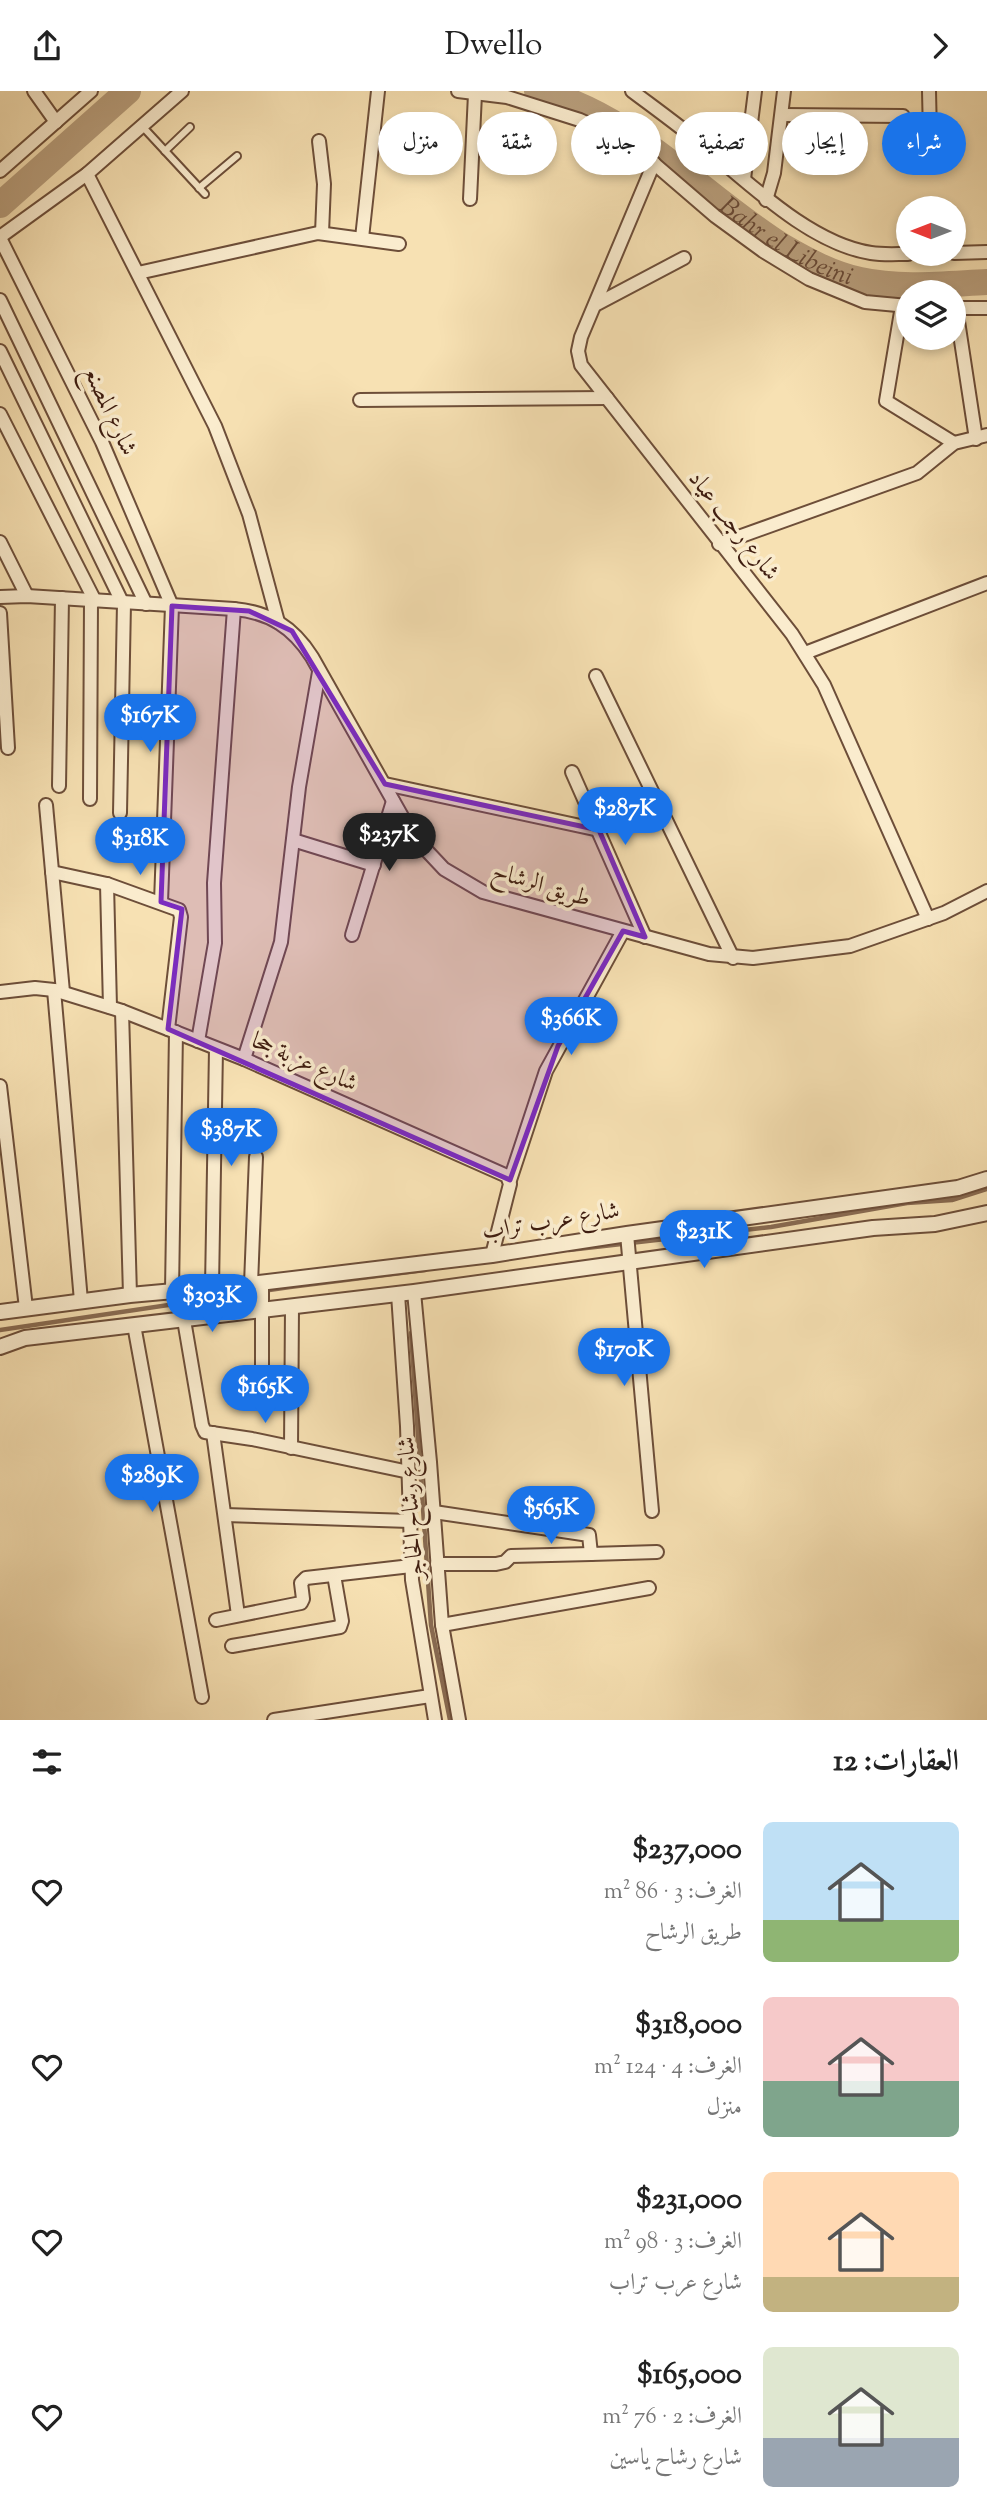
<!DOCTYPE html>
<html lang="ar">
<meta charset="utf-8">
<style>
:root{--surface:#fff;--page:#f6f6f6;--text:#222;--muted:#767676;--accent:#1a73e8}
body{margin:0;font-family:"Sorts Mill Goudy",Amiri,serif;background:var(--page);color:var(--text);direction:rtl;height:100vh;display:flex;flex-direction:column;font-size:26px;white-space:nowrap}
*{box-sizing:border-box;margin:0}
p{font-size:23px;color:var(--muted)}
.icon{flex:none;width:38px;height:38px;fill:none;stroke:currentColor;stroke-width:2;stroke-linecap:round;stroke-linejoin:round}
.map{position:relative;height:1629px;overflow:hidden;direction:ltr}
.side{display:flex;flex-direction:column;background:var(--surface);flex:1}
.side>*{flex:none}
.banner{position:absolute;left:21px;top:21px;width:945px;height:63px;direction:rtl;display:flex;gap:14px}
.needle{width:46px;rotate:270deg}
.controls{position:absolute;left:896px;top:105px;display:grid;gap:14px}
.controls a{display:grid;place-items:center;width:70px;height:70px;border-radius:50%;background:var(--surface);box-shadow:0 4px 10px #0003;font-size:35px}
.price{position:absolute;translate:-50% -60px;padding:0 16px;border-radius:24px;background:var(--accent);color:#fff;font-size:23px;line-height:46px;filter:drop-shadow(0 2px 4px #0008)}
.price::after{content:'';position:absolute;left:50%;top:42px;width:21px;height:16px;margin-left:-10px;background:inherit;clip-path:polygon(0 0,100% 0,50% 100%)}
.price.active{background:#222;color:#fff}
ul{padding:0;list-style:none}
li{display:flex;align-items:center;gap:21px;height:175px;padding:0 28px}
li span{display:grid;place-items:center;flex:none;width:196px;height:140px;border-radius:10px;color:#555}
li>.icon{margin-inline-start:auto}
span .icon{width:84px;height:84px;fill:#fffc;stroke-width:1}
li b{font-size:30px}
h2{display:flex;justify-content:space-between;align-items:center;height:84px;padding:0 28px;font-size:30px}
.pill{padding:0 24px;border-radius:32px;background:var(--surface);box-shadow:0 4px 10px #0003;font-size:24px;line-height:63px}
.pill.active{background:var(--accent);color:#fff}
header{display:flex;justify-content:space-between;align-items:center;height:91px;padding:0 28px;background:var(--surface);font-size:32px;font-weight:600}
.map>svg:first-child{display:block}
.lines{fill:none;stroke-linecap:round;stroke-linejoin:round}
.stream{stroke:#886a51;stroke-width:4.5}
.river{stroke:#b89e7c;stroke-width:26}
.service-casing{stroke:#6d4e39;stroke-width:10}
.minor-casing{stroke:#6d4e39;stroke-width:16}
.tertiary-casing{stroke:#6d4e39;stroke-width:18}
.service{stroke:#faecce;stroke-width:6}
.minor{stroke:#faecce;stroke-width:12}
.tertiary{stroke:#faecce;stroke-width:14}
.marked{fill:#7b2cbf;fill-opacity:0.2;stroke:#7b2cbf;stroke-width:5;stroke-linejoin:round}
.labels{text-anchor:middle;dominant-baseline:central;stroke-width:7;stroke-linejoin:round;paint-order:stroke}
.street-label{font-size:24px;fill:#3f1d10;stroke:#faecce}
.water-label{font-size:26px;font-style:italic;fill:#694a36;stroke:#faecce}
</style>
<header><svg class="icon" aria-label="forward" viewBox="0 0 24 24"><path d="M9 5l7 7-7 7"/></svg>Dwello<svg class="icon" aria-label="share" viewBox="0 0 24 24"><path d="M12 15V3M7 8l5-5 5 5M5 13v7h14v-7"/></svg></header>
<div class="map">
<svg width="987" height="1629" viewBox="0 0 987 1629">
<rect width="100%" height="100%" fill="#f7e1b3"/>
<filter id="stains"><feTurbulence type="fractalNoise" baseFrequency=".00286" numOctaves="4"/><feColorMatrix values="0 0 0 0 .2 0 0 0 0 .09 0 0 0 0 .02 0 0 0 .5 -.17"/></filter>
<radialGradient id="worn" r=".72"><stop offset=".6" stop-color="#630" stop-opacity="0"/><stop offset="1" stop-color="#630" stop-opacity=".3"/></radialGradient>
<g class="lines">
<g class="stream">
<polyline points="569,1159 771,1136 907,1112 952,1109 987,1098"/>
<polyline points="0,1239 290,1196 425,1179"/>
<polyline points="411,1242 431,1534 450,1629"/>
</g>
<g class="river">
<path id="s1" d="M537,0c94,22 165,105 245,155 24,14 50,28 78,34 41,9 85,4 127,2"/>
<polyline points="0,114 128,0"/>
</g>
<defs>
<g id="service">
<polyline points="142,35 205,103"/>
<polyline points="165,60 190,36"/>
<polyline points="199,97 237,65"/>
</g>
<g id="minor">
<polyline points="34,0 56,31"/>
<polyline points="458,0 507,6 580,29 629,51 715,125 763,160 809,188 865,211 908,215"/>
<path d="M632,0c24,18 49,36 73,56 45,37 106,97 166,106 12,2 25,1 37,1"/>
<polyline points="929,0 930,44"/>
<polyline points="783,24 903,25"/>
<polyline points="319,50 324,93 322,142"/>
<polyline points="654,72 581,246 578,260 581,274 792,543 824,594 928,828"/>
<polyline points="0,80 91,0"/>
<polyline points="87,83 215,335 249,423 278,531"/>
<polyline points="744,88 755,0"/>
<polyline points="470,108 475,3"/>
<polyline points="766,109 774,82 784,0"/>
<polyline points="0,146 87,83 182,0"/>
<polyline points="0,147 102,351 172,515 161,811"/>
<polyline points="362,147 378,0"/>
<polyline points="954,162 987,161"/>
<polyline points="138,182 318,142 399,153"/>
<polyline points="0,209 146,513"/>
<polyline points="597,213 684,167"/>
<polyline points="902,215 886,310 954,352"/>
<polyline points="954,217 987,217"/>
<polyline points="956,217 976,348"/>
<polyline points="0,260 122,511"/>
<polyline points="360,309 607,307"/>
<polyline points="0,323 95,510"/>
<polyline points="0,451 27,505"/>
<polyline points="719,453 917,382 954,352 987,344"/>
<path d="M0,506l27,-1 207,13c35,3 59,18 78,48l101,179 31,33 39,23 226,62 44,4 97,-12 94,-33 43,-22"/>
<polyline points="0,522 8,657"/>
<polyline points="805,562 987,492"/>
<polyline points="596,585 733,867"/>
<polyline points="572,681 645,846"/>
<polyline points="385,693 599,739"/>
<polyline points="59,695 62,507"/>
<polyline points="90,708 91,509"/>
<polyline points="46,714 63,901"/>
<polyline points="120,722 124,512"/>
<polyline points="597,734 656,708"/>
<polyline points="293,749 374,774"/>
<polyline points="52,781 107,793 179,819 181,826 168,938"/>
<polyline points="107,793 110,916"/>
<polyline points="352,844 393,710"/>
<polyline points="54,899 81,1210"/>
<polyline points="0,901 35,897 54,899 122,920 244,968 507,1085 510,1093 492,1164"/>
<polyline points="122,920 130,1204"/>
<polyline points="198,950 215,852 214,792 234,518"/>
<polyline points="244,968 281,851 299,696 319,581"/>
<polyline points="0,995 26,1217"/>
<polyline points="510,1089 546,980 623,840"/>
<polyline points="627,1143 652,1420"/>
<polyline points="262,1191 262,1309"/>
<polyline points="251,1193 256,1066"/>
<polyline points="212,1196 216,958"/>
<polyline points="172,1200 176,941"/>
<polyline points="414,1201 430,1371 442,1534 459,1629"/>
<polyline points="398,1203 407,1335 412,1489 435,1629"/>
<polyline points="184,1229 202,1334 205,1341 252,1348 409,1381"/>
<polyline points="134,1234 202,1606"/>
<polyline points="213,1342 238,1524"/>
<polyline points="291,1357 292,1216"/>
<polyline points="434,1421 589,1444 591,1463 657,1461"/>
<polyline points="225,1424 410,1430"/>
<polyline points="437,1473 496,1473 505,1471 511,1465 591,1463"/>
<polyline points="216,1529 301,1512 303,1508 301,1492 306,1487 411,1475"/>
<polyline points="442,1534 649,1497"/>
<polyline points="232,1555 340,1536 342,1530 334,1484"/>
<polyline points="274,1629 430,1605"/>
</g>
<g id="tertiary">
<polyline points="0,1221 130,1204 251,1193 492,1164 627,1143 958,1097 987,1088"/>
<polyline points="0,1256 25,1247 414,1201 873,1137 935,1133 987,1122"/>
</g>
</defs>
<use href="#service" class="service-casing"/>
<use href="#minor" class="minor-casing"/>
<use href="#tertiary" class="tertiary-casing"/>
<use href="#service" class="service"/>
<use href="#minor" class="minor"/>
<use href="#tertiary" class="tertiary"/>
</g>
<path class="marked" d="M172,515l77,5 43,20 93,153 214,46 46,107 -22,-6 -65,115 -48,134 -342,-151 14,-120 -21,-7z"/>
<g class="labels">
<g class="street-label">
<text transform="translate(109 320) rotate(65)">شارع المصنع</text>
<text transform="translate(733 435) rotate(52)">شارع رجب عياد</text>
<text transform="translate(541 795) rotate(17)">طريق الرشاح</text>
<text transform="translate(304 972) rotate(24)">شارع عزبة جحا</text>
<text transform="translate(551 1131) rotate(-9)">شارع عرب تراب</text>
<text transform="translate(412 1417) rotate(-94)">شارع رشاح الحاجر</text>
</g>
<g class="water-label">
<text stroke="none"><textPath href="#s1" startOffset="294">Bahr el Libeini</textPath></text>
</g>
</g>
<rect width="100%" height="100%" filter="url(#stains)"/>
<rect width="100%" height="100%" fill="url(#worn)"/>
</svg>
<div class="controls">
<a><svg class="needle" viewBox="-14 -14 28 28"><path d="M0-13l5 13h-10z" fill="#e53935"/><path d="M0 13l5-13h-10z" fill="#767676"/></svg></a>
<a><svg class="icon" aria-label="layers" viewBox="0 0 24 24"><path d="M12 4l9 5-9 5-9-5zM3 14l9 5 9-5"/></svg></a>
</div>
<b class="price" style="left:150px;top:663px">$167K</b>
<b class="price" style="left:625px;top:756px">$287K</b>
<b class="price active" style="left:389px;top:782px">$237K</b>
<b class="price" style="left:140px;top:786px">$318K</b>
<b class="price" style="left:571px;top:966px">$366K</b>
<b class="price" style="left:231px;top:1077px">$387K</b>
<b class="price" style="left:704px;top:1179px">$231K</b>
<b class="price" style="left:212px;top:1243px">$303K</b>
<b class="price" style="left:624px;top:1297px">$170K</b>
<b class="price" style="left:265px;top:1334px">$165K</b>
<b class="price" style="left:152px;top:1423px">$289K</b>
<b class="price" style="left:551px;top:1455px">$565K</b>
<div class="banner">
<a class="pill active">شراء</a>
<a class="pill">إيجار</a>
<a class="pill">تصفية</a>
<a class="pill">جديد</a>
<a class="pill">شقة</a>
<a class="pill">منزل</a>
</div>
</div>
<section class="side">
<h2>العقارات: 12<svg class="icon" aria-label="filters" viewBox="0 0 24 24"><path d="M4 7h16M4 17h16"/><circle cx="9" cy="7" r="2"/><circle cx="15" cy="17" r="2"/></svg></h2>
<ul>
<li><span style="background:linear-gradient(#bfe0f5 70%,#8fb573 0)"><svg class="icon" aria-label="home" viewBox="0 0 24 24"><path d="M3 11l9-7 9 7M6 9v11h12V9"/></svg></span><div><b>$237,000</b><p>الغرف: 3 · 86 m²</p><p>طريق الرشاح</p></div><svg class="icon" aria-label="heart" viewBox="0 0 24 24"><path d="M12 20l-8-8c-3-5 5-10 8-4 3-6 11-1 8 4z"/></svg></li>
<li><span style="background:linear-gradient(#f6c9c9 60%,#7fa58c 0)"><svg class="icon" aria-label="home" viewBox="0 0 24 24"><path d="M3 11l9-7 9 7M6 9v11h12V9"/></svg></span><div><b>$318,000</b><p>الغرف: 4 · 124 m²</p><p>منزل</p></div><svg class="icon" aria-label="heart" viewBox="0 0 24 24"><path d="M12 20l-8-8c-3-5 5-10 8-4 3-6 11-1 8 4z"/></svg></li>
<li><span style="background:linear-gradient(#ffd9b3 75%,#c2b280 0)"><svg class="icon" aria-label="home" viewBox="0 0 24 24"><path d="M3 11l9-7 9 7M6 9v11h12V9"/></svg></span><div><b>$231,000</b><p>الغرف: 3 · 98 m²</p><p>شارع عرب تراب</p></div><svg class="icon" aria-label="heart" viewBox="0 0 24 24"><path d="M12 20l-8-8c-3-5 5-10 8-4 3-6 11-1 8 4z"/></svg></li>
<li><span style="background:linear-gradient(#dfe7d0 65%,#9aa5b1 0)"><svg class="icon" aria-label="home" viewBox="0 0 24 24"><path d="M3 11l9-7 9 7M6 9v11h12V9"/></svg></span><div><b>$165,000</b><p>الغرف: 2 · 76 m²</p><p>شارع رشاح ياسين</p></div><svg class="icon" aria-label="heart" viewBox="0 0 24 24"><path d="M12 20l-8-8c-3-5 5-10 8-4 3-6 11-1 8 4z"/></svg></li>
</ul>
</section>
